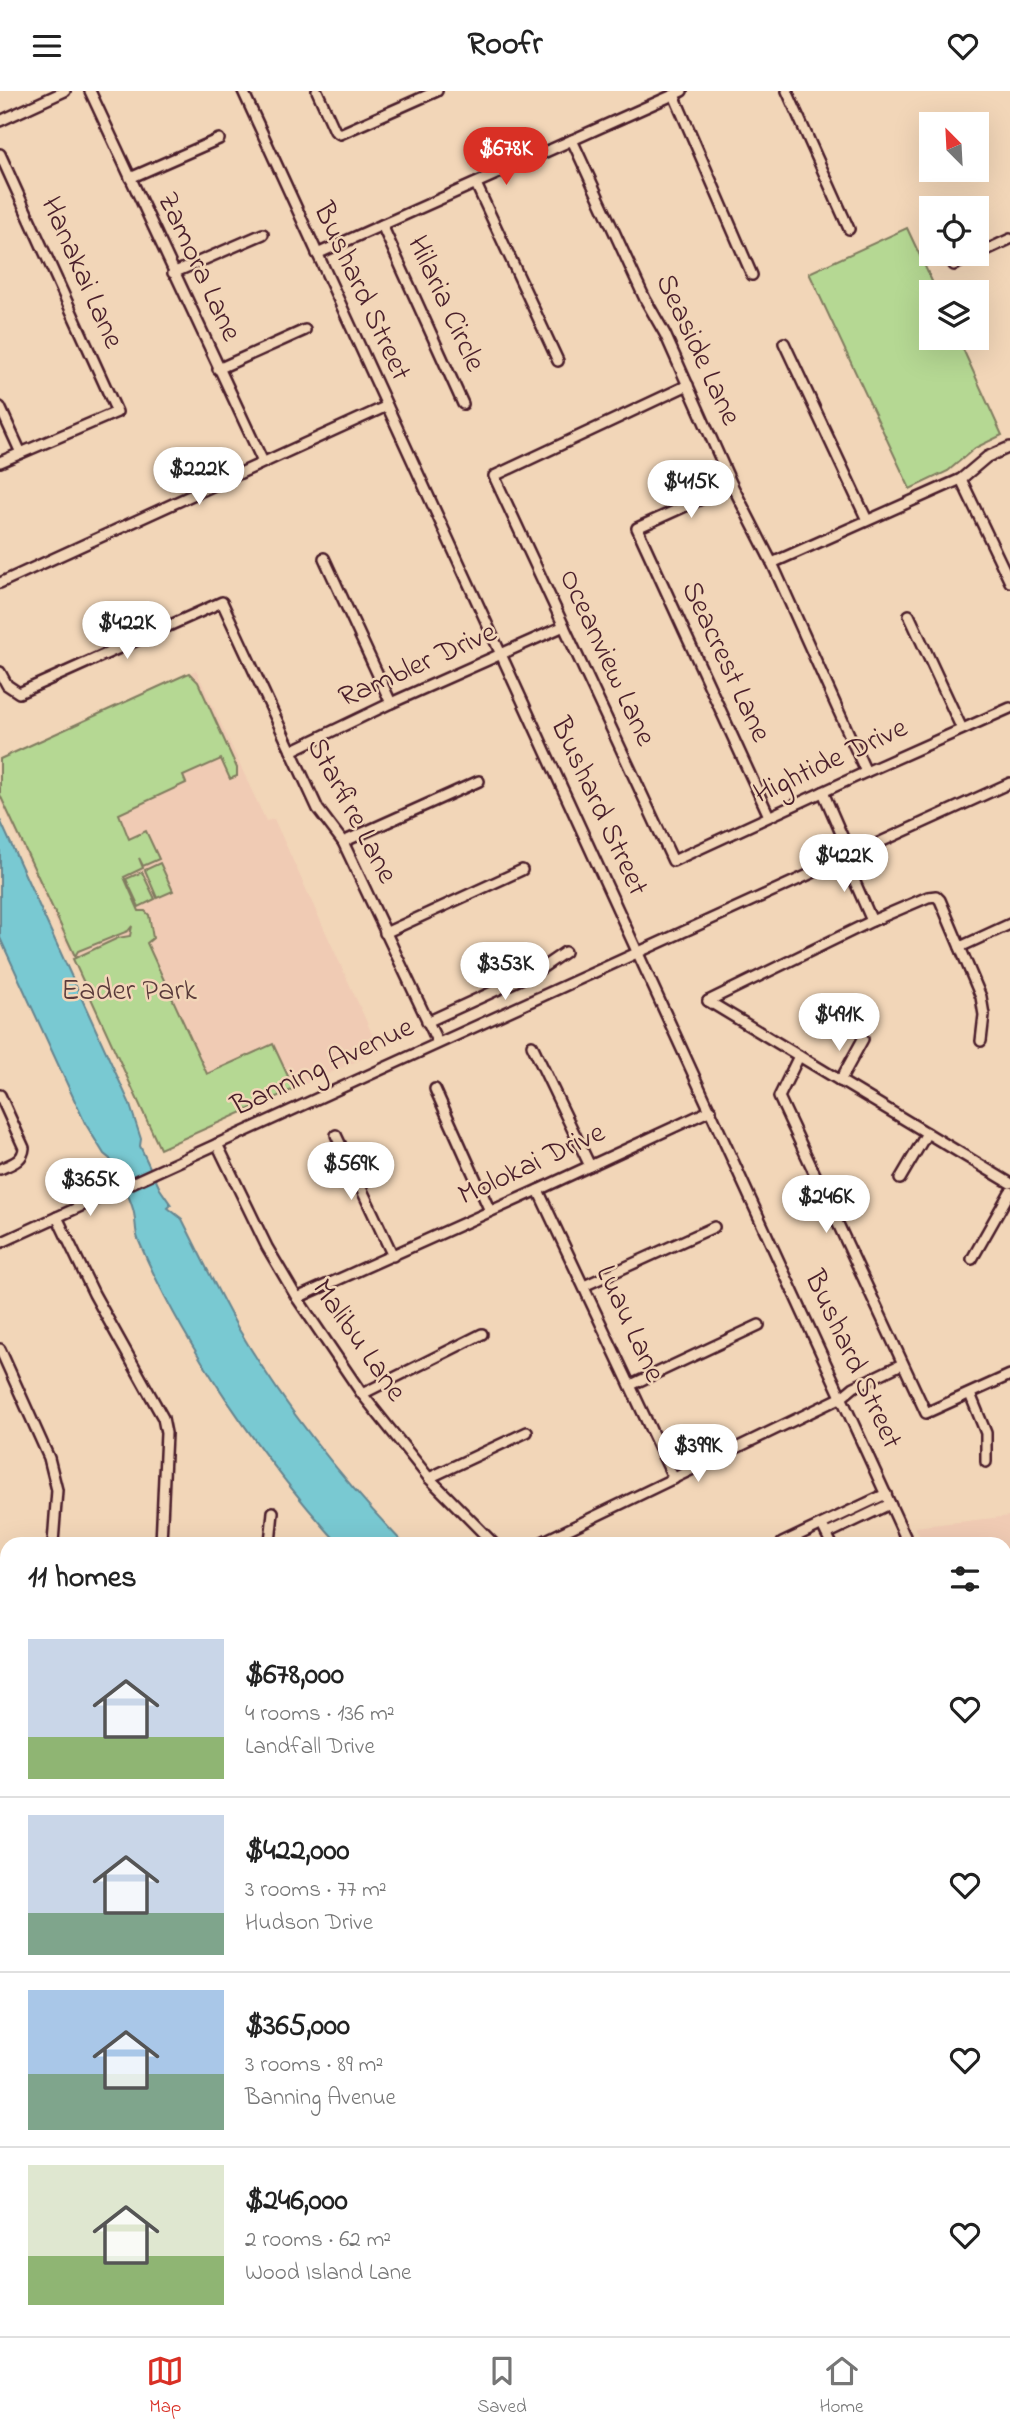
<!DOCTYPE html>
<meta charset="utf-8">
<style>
:root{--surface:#fff;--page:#f6f6f6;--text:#222;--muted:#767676;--line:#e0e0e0;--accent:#d93025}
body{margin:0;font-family:"Indie Flower",sans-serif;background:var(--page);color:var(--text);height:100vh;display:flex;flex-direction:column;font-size:26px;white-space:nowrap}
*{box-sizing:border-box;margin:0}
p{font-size:23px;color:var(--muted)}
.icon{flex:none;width:38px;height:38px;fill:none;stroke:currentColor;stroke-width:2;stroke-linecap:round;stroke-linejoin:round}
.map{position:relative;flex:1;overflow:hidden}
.panel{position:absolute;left:0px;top:1446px;width:1012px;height:800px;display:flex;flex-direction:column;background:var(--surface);border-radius:21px 21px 0 0;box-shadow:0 7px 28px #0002}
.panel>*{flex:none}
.needle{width:46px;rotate:336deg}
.controls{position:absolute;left:919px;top:21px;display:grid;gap:14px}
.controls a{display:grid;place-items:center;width:70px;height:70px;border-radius:0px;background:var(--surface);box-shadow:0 7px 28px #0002;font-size:35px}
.price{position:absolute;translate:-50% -60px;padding:0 16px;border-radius:24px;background:#fff;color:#222;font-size:23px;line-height:46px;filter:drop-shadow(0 2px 4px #0008)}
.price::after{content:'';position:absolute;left:50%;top:42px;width:21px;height:16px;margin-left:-10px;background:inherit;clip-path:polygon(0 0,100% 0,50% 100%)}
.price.current{background:var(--accent);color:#fff}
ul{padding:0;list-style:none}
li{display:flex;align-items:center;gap:21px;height:175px;padding:0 28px}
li+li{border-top:2px solid var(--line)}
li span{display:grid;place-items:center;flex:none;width:196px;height:140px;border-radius:0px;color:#555}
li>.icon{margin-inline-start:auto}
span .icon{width:84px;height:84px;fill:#fffc;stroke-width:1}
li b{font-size:30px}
h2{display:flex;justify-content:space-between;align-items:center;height:84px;padding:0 28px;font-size:30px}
header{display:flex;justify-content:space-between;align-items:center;height:91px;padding:0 28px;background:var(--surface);font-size:32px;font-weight:700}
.menu{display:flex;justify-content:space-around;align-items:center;height:98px;border-top:2px solid var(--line);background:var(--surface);font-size:19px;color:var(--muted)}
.menu a{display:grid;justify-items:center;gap:4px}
.menu .current{color:var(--accent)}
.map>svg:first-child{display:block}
.built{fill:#f0cbb4}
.green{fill:#b5d893;stroke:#807c5f;stroke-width:2}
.water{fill:#79c9d2;stroke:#66858f;stroke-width:2}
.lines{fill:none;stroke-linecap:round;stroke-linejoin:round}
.minor-casing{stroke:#4a1f2b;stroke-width:14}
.major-casing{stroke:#4a1f2b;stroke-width:18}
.highway-casing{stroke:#4a1f2b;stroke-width:19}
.minor{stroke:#f2d6b8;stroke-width:9}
.major{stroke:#fbddab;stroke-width:12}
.highway{stroke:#fbddab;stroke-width:14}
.labels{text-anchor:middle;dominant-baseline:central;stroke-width:5;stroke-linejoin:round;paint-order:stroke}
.street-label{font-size:30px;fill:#4a1f2b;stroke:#f2d6b8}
.park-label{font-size:30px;fill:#5a3b3b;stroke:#f2d6b8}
</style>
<header><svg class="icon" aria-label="menu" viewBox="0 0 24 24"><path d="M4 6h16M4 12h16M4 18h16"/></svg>Roofr<svg class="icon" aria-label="heart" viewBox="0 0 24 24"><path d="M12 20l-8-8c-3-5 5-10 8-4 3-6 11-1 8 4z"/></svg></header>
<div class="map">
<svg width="1010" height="2245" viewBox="0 0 1010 2245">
<rect width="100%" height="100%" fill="#f2d6b8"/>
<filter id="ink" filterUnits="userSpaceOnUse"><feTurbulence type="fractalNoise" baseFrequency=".0143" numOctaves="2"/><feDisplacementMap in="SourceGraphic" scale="14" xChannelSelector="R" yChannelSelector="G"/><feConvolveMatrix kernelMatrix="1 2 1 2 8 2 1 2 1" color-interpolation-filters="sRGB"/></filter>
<g filter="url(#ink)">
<g class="built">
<polygon points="196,579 266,730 274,728 380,960 294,998 273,953 207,984 149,854 143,848 118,847 73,868 0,709 0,668"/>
<polygon points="1010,1425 1010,1511 1005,1527 1004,1452 923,1452 915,1436"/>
</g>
<g class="green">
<polygon points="907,137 937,201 931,201 931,247 958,247 1002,344 975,357 948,380 910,398 809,182"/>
<polygon points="189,582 198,591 237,677 237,685 230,688 221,668 183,685 186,692 119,723 129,748 146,740 159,768 143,775 139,767 143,777 124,786 139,820 145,820 149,824 153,847 147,852 207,983 273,953 294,998 160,1058 73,868 118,847 130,845 132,835 128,840 78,860 75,865 0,704 0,668"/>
<polygon points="160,772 173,800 157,807 145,779"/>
<polygon points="142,781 155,808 139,816 126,788"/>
<polygon points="0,1607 7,1607 7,1932 0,1931"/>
<polygon points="1005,1912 1010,1917 1010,2049 1004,2048"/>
</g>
<path class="water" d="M0,729l129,282 12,37 -1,7 20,43 11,16 -3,3 14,11c18,36 36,73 56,109 46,78 103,150 165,215h-65c-76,-84 -156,-199 -200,-304 -3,-9 -2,-17 -4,-26 -4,-19 -16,-37 -24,-54l-6,-5 -19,-31 -85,-185z"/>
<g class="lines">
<defs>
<g id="minor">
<polyline points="90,0 263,371"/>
<polyline points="243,0 908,1452"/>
<polyline points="317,0 335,40 340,43 437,0"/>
<polyline points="787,0 849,138"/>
<polyline points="674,4 752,184"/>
<polyline points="0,30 65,0"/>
<polyline points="572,49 645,208 665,243 732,394 772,472 866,681"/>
<polyline points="0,63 117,321 0,371"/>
<polyline points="130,87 219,48"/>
<polyline points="476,93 558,270"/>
<polyline points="382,134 463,313"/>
<polyline points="317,163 682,0"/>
<polyline points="954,174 1010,148"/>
<polyline points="173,182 263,143"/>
<polyline points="784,252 867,429"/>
<polyline points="218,278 305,239"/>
<polyline points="688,294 494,385 673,770 866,681 1010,617"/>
<polyline points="0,316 21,362"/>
<polyline points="961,388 1010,491"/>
<polyline points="732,394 637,437 769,725"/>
<polyline points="324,467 391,612"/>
<polyline points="772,472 961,388 987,366 1010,356"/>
<polyline points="0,492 387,315"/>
<polyline points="909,524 962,638"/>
<polyline points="0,581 7,594 19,602 222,511 318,718 343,751 438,952"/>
<polyline points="291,660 391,612 564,535"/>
<polyline points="823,701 843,747 851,782 872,830"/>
<polyline points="343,751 479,690"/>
<polyline points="385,842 522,779"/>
<polyline points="960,856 1010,833"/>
<polyline points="708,910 872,830 928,806 936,805 940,809 981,906 984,924 981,950"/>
<polyline points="708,910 1010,1092"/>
<polyline points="427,931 536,881 565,861"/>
<polyline points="532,954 590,1075"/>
<polyline points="799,965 779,1006 926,1322 1010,1284"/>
<polyline points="840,990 863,948"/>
<polyline points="435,998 490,1120"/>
<path d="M0,1004l24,53c-1,13 -13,16 -24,21"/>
<polyline points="336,1044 393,1165"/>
<polyline points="217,1053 267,1156 297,1207 362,1303 429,1387 493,1452"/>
<polyline points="900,1088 927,1042"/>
<polyline points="538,1099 674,1388"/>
<polyline points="57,1126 94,1203 163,1327 166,1342 161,1452"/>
<polyline points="0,1152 1010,692"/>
<polyline points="972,1168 1010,1101"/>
<polyline points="584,1195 714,1136"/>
<polyline points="297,1207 538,1099 711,1019"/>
<polyline points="0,1258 49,1367 57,1399 53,1452"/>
<polyline points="631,1294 759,1234"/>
<polyline points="362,1303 482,1243"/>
<polyline points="970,1303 986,1342 986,1371"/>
<polyline points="429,1387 527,1341"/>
<polyline points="824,1438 831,1452"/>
<polyline points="827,1443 890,1413"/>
<polyline points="270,1452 273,1421"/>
<polyline points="540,1452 842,1306 854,1296 902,1273"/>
<polyline points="782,1452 886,1403"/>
<polyline points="0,1502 7,1502"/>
<polyline points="1004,1556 1010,1558"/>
</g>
<polyline id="major" points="1004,1639 1010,1615"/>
<g id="highway">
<polyline points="0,1956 7,1956"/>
<polyline points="0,1974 7,1974"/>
<polyline points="1004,2077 1010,2078"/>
<polyline points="1004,2099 1010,2101"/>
</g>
</defs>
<use href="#minor" class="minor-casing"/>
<use href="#major" class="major-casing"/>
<use href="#highway" class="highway-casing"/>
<use href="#minor" class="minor"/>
<use href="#major" class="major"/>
<use href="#highway" class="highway"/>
</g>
</g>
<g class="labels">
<g class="street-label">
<text transform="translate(198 176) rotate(65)">Zamora Lane</text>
<text transform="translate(81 182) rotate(66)">Hanakai Lane</text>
<text transform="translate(361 201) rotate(65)">Bushard Street</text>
<text transform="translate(445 213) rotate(65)">Hilaria Circle</text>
<text transform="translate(697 259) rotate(65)">Seaside Lane</text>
<text transform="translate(606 567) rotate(65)">Oceanview Lane</text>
<text transform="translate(725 571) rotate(65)">Seacrest Lane</text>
<text transform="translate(418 575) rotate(-24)">Rambler Drive</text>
<text transform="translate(831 671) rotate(-25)">Hightide Drive</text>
<text transform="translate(598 716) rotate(65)">Bushard Street</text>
<text transform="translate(351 720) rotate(62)">Starfire Lane</text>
<text transform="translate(323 977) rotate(-25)">Banning Avenue</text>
<text transform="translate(532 1074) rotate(-25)">Molokai Drive</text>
<text transform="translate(629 1233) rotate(65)">Luau Lane</text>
<text transform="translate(358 1250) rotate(55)">Malibu Lane</text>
<text transform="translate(852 1269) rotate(65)">Bushard Street</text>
</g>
<g class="park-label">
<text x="129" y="901">Eader Park</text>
</g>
</g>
</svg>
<div class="controls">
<a><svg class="needle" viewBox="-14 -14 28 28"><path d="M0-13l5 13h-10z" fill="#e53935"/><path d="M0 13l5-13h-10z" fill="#767676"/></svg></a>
<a><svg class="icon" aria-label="locate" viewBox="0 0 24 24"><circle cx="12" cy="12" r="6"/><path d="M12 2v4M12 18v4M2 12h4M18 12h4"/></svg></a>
<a><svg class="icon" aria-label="layers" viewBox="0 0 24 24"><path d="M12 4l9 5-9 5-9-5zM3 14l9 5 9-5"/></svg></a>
</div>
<b class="price current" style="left:506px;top:96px">$678K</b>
<b class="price" style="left:199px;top:416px">$222K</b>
<b class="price" style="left:691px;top:429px">$415K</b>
<b class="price" style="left:127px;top:570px">$422K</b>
<b class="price" style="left:844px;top:803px">$422K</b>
<b class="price" style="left:505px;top:911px">$353K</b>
<b class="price" style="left:839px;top:962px">$491K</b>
<b class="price" style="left:351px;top:1111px">$569K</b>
<b class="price" style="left:90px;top:1127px">$365K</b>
<b class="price" style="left:826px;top:1144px">$246K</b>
<b class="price" style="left:698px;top:1393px">$399K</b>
<section class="panel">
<h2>11 homes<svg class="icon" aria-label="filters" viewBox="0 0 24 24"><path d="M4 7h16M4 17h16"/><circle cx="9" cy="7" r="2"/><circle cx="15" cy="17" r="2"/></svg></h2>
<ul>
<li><span style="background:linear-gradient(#c9d6e8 70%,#8fb573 0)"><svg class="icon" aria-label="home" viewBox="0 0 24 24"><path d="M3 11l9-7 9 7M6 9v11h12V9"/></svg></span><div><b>$678,000</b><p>4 rooms · 136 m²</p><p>Landfall Drive</p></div><svg class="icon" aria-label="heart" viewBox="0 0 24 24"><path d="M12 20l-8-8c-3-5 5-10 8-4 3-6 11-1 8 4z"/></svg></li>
<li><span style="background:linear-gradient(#c9d6e8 70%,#7fa58c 0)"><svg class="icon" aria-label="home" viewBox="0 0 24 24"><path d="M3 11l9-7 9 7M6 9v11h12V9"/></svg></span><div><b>$422,000</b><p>3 rooms · 77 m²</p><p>Hudson Drive</p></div><svg class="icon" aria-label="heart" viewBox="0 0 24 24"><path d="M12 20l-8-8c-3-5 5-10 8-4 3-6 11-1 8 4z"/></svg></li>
<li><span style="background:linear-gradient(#a9c7e8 60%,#7fa58c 0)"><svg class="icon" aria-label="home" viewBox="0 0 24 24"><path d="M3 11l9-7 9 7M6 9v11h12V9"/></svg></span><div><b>$365,000</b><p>3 rooms · 89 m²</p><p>Banning Avenue</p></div><svg class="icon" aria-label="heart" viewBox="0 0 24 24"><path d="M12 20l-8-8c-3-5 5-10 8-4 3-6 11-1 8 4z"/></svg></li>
<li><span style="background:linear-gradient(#dfe7d0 65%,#8fb573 0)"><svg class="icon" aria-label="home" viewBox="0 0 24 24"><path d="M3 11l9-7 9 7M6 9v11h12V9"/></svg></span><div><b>$246,000</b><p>2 rooms · 62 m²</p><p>Wood Island Lane</p></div><svg class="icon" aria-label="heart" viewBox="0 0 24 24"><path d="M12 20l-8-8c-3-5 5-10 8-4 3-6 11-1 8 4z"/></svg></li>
</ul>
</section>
</div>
<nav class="menu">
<a class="current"><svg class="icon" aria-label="map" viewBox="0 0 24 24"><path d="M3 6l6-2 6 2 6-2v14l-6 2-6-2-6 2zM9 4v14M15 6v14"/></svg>Map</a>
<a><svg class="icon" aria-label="saved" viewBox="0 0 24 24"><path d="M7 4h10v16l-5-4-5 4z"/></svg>Saved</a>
<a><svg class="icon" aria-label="home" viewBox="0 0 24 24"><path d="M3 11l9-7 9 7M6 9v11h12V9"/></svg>Home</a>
</nav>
